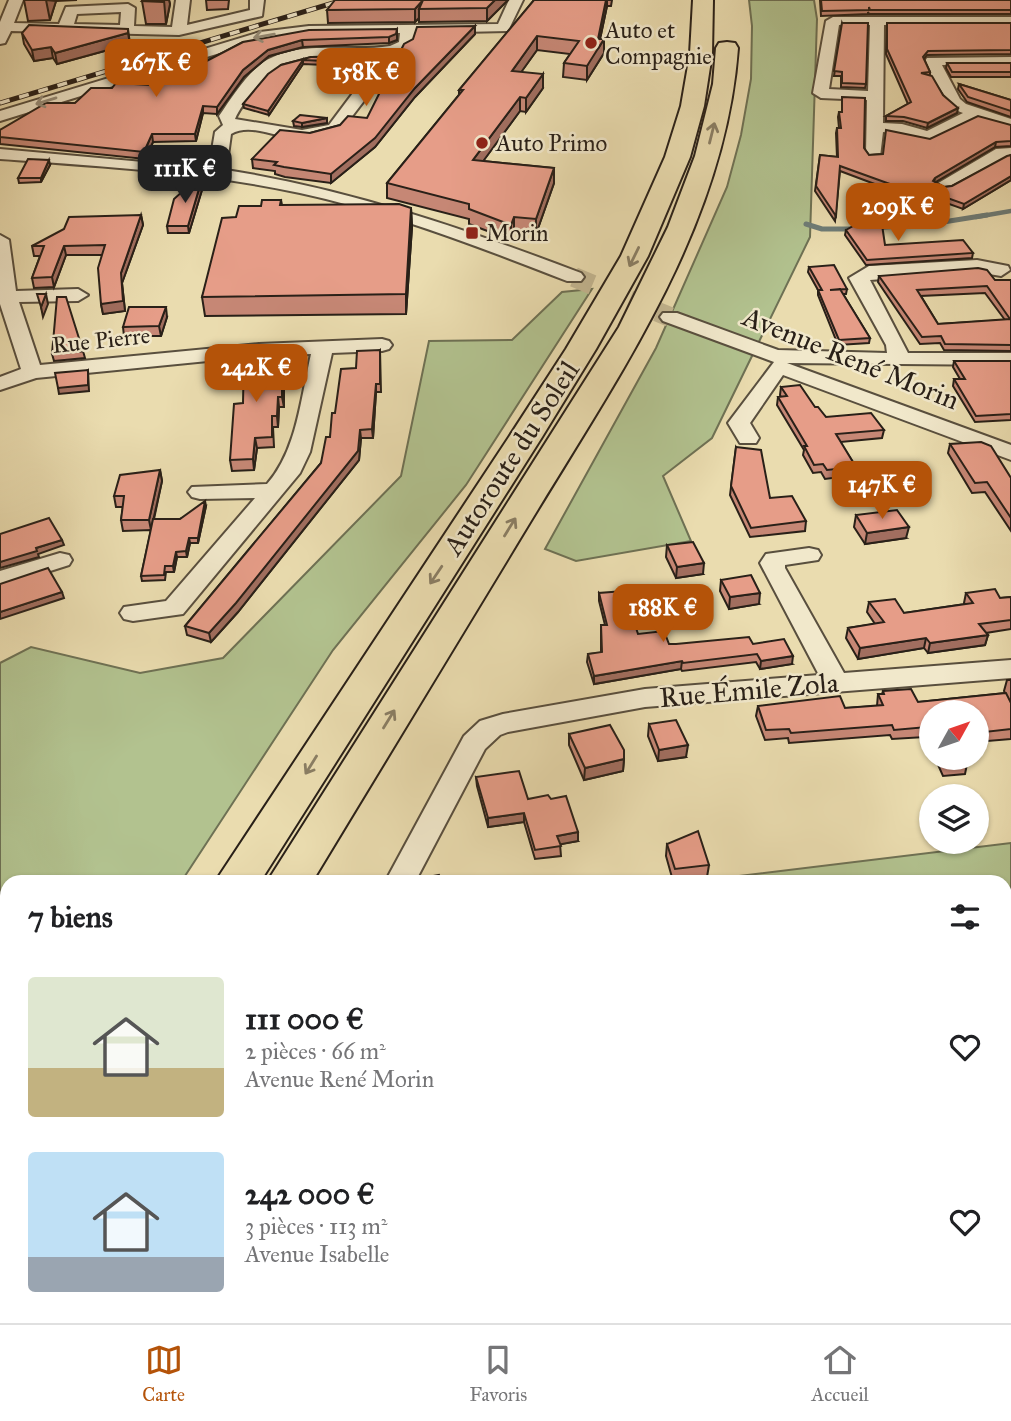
<!DOCTYPE html>
<html lang="fr">
<meta charset="utf-8">
<style>
:root{--surface:#fff;--page:#f6f6f6;--text:#202124;--muted:#757577;--line:#e0e0e0;--accent:#b45309}
body{margin:0;font-family:"IM FELL Great Primer",serif;background:var(--page);color:var(--text);height:100vh;display:flex;flex-direction:column;font-size:26px;white-space:nowrap}
*{box-sizing:border-box;margin:0}
p{font-size:23px;color:var(--muted)}
.icon{flex:none;width:38px;height:38px;fill:none;stroke:currentColor;stroke-width:2;stroke-linecap:round;stroke-linejoin:round}
.map{position:relative;flex:1;overflow:hidden}
.details{position:absolute;left:0px;top:875px;width:1012px;height:448px;display:flex;flex-direction:column;background:var(--surface);border-radius:21px 21px 0 0;box-shadow:0 2px 5px #0004}
.details>*{flex:none}
.needle{width:46px;rotate:50deg}
.fabs{position:absolute;left:919px;top:700px;display:grid;gap:14px}
.fabs a{display:grid;place-items:center;width:70px;height:70px;border-radius:50%;background:var(--surface);box-shadow:0 2px 5px #0004;font-size:35px}
.price{position:absolute;translate:-50% -60px;padding:0 16px;border-radius:14px;background:var(--accent);color:#fff;font-size:23px;line-height:46px;filter:drop-shadow(0 2px 4px #0008)}
.price::after{content:'';position:absolute;left:50%;top:42px;width:21px;height:16px;margin-left:-10px;background:inherit;clip-path:polygon(0 0,100% 0,50% 100%)}
.price.current{background:#222;color:#fff}
ul{padding:0;list-style:none}
li{display:flex;align-items:center;gap:21px;height:175px;padding:0 28px}
li span{display:grid;place-items:center;flex:none;width:196px;height:140px;border-radius:7px;color:#555}
li>.icon{margin-inline-start:auto}
span .icon{width:84px;height:84px;fill:#fffc;stroke-width:1}
li b{font-size:30px}
h2{display:flex;justify-content:space-between;align-items:center;height:84px;padding:0 28px;font-size:30px}
.tabs{display:flex;justify-content:space-around;align-items:center;height:98px;border-top:2px solid var(--line);background:var(--surface);font-size:19px;color:var(--muted)}
.tabs a{display:grid;justify-items:center;gap:4px}
.tabs .current{color:var(--accent)}
.map>svg:first-child{display:block}
.green{fill:#b2c28f;stroke:#6e7154;stroke-width:2}
.lines{fill:none;stroke-linecap:round;stroke-linejoin:round}
.stream-far1{stroke:#6e7c77;stroke-width:4.5}
.stream{stroke:#6e7c77;stroke-width:5}
.minor-tunnel{stroke:#c3b691;stroke-width:20;stroke-dasharray:20 10;stroke-linecap:butt}
.minor-casing{stroke:#594f3e;stroke-width:4}
.highway-casing{stroke:#292018;stroke-width:4}
.minor{fill:#f1e8cb;fill-rule:evenodd}
.highway{fill:#eadcaf;fill-rule:evenodd}
.rail-casing{stroke:#292018;stroke-width:5}
.rail{stroke:#f1e8cb;stroke-width:3.5;stroke-dasharray:10;stroke-linecap:butt}
.wall{fill:#c68775;stroke:#292018;stroke-width:2;fill-rule:evenodd}
.shaded-wall{fill:#a16e5f;stroke:#292018;stroke-width:2}
.building{fill:#e69d88;stroke:#292018;stroke-width:2;fill-rule:evenodd}
.oneway{stroke:#978e7a}
.oneway2{stroke:#8a7e64}
.poi-dot{fill:#8f2418;stroke:#f1e8cb;stroke-width:2.5}
.labels{text-anchor:middle;dominant-baseline:central;stroke-width:5;stroke-linejoin:round;paint-order:stroke}
.far-poi-label{font-size:23px;fill:#292018;stroke:#f1e8cb;text-anchor:start}
.far-street-label{font-size:23px;fill:#292018;stroke:#f1e8cb}
.street-label{font-size:28px;fill:#292018;stroke:#f1e8cb}
</style>
<div class="map">
<svg width="1011" height="1323" viewBox="0 0 1011 1323">
<rect width="100%" height="100%" fill="#eadcaf"/>
<filter id="stains"><feTurbulence type="fractalNoise" baseFrequency=".00286" numOctaves="4"/><feColorMatrix values="0 0 0 0 .2 0 0 0 0 .09 0 0 0 0 .02 0 0 0 .5 -.17"/></filter>
<radialGradient id="worn" r=".72"><stop offset=".6" stop-color="#630" stop-opacity="0"/><stop offset="1" stop-color="#630" stop-opacity=".3"/></radialGradient>
<g class="green">
<polygon points="749,0 814,0 817,19 810,237 712,438 663,476 691,541 576,561 545,549 656,348 727,187 741,135 751,79 752,26"/>
<polygon points="592,289 466,485 333,650 181,882 7,882 7,1128 0,1138 0,663 31,647 140,673 223,658 401,476 429,341 512,340 562,292"/>
<polygon points="1011,843 1011,1323 618,1323 620,1316 1004,1316 1004,882 689,882"/>
</g>
<g class="lines">
<polyline class="stream-far1" points="976,217 1011,211"/>
<g class="stream">
<polyline points="806,224 822,229 854,229"/>
<polyline points="873,228 937,223 987,215"/>
</g>
<polyline class="minor-tunnel" points="574,277 670,317"/>
<defs>
<g id="minor">
<path d="M9,0h14l-9,23 45,1 7,-17 62,-3 7,4 -1,18 38,1 4,-27h14l-3,25 63,-15v-10h14l-2,16 -83,19 -168,-4 -6,12 -5,1v-22zM121,12l-1,13 -46,-1 3,-10z"/>
<path d="M509,0h14l-15,31 -93,2 -4,14 -17,7 -1,9 -53,69c-12,3 -27,8 -39,8 -21,-1 -50,-18 -70,-6l-5,36c123,19 239,59 355,103l3,4 -3,4h-14c-87,-34 -175,-68 -267,-88 -98,-21 -200,-27 -300,-34v-10l209,19 6,-36 8,-7 -4,-9c11,-16 23,-35 37,-48 35,-31 92,-15 134,-22l9,-4 1,-9 -91,1 -47,6 -262,81v-10l260,-79 49,-6 189,-2zM380,57l-51,68 -27,5 -67,-11c4,-10 12,-19 18,-28 34,-46 78,-30 127,-34z"/>
<path d="M833,17h178v8h-127l-1,98 19,1 25,7 36,-18c-21,-7 -29,-34 -38,-52l2,-3 84,-1v8h-69l18,34 6,5 45,15v10l-34,-11 -49,24 -27,-8 -18,-2 -3,25h-12l-2,-4 1,-53 -46,-2 -8,-5 13,-72zM839,25h31l-2,66 -39,-2z"/>
<polygon points="1011,148 1011,158 1005,158 950,189 944,190 935,185 996,149"/>
<path d="M0,235l9,5 7,51 62,-2 10,6 -10,6 -59,1 21,63 219,-21 123,-5 7,2 3,4 -3,4 -7,2 -50,2 -22,99 -10,21 -117,141 -50,7 -9,-2 -4,-6 4,-6 42,-6 89,-103 -55,1 -8,-2 -4,-5 4,-5 75,-3c30,-34 34,-87 44,-130l-52,2 -223,22 -36,12v-13l21,-8 -21,-65z"/>
<polygon points="977,260 1008,266 1010,270 1001,276 977,272 870,280 908,353 1011,353 1011,365 787,363 1011,445 1011,460 783,375 750,423 759,438 756,443 740,443 728,423 774,362 663,321 660,317 663,313 677,313 778,350 887,353 886,345 849,278 869,266"/>
<polygon points="809,548 818,550 821,555 818,560 785,565 785,568 844,673 1011,660 1011,678 645,707 508,732 500,735 485,749 415,882 385,882 464,736 480,721 503,714 645,689 819,675 760,563 766,554"/>
<polygon points="60,553 69,555 72,560 69,565 0,587 0,571"/>
</g>
<g id="highway">
<polygon points="693,0 713,0 712,54 704,106 690,157 648,256 596,349 542,437 260,882 215,882 509,437 566,349 621,256 665,157 681,106 690,54"/>
<path d="M727,42l8,1 3,5c-13,178 -119,327 -209,476 -72,119 -145,239 -217,358h-45l352,-555 49,-100 27,-71 18,-72 3,-36 3,-5z"/>
<polygon points="7,1195 7,1253 0,1256 0,1198"/>
<polygon points="7,1293 7,1316 46,1316 43,1323 0,1323 0,1296"/>
</g>
</defs>
<use href="#minor" class="minor-casing"/>
<use href="#highway" class="highway-casing"/>
<use href="#minor" class="minor"/>
<use href="#highway" class="highway"/>
<defs>
<polyline id="rail" points="0,103 343,0"/>
</defs>
<use href="#rail" class="rail-casing"/>
<use href="#rail" class="rail"/>
</g>
<g class="wall">
<polygon points="24,0 77,0 56,1 50,20 28,21"/>
<polygon points="169,0 170,4 166,24 146,24 142,1"/>
<polygon points="206,0 229,0 228,9 207,10"/>
<polygon points="508,0 487,21 419,22 419,18 415,22 328,23 327,10"/>
<polygon points="534,0 612,0 611,6 607,6 600,39 604,53 587,80 563,77 564,63 570,54 537,50 521,72 543,88 526,112 520,111 483,161 554,168 554,183 536,234 514,232 511,240 469,224 469,219 387,198 387,183 459,95 459,90"/>
<polygon points="820,0 1011,0 1011,14 869,14 868,12 868,14 821,16"/>
<polygon points="842,23 866,84 865,88 841,87 841,76 834,76"/>
<polygon points="887,23 1011,23 1011,54 927,55 924,59 930,72 930,75 943,95 957,113 927,128 903,121 886,121 886,116 908,104 886,54"/>
<polygon points="475,26 475,34 415,97 375,147 331,183 285,177 275,174 275,171 253,168 252,159 310,133 367,118"/>
<polygon points="128,29 130,44 57,64 53,58 34,61 24,44 22,33"/>
<polygon points="397,36 397,40 389,43 303,47 269,56 244,77 217,114 203,113 196,141 153,142 145,159 0,144 0,130 75,103 112,88 151,85 171,72 203,63 243,42"/>
<polygon points="374,56 375,60 369,67 303,64 269,115 244,108 243,104 281,65 311,57"/>
<polygon points="947,63 1011,63 1011,77 951,77 946,68"/>
<polygon points="959,84 1011,100 1011,117 967,102 958,89"/>
<polygon points="842,97 864,148 869,155 882,154 930,139 1011,125 1011,146 995,147 935,182 944,187 952,186 1011,155 1011,180 963,209 941,201 933,206 840,171 835,221 815,191 820,155 837,157 836,133 837,128 839,128 838,117 839,112 842,112"/>
<polygon points="327,118 327,123 302,127 294,126 293,121"/>
<polygon points="50,165 41,182 19,183 18,178"/>
<polygon points="204,172 205,180 189,233 168,233 167,226"/>
<polygon points="281,200 282,205 411,208 412,227 406,314 205,316 202,297 236,217 261,206"/>
<polygon points="141,215 143,225 122,283 125,311 103,314 101,304 102,255 66,255 54,287 34,288 32,278 40,256 34,256 32,246"/>
<polygon points="846,230 885,245 973,253 972,258 866,265 845,235"/>
<polygon points="809,267 847,289 846,294 843,294 870,338 869,343 838,345 818,295 818,290 808,272"/>
<path d="M879,276l116,4h16v71l-67,-1 -4,-7 -20,1 -42,-62zM985,293l20,27 -67,4 -17,-28z"/>
<polygon points="167,317 161,336 124,336 123,327"/>
<polygon points="380,350 381,392 376,392 373,438 361,438 359,460 238,612 211,642 187,635 185,626 321,463 330,437 335,413 356,368"/>
<polygon points="83,351 85,358 54,361 52,354"/>
<polygon points="954,361 1011,361 1011,420 975,422 953,386 954,379 960,379 953,367"/>
<polygon points="278,368 284,378 284,407 279,407 278,427 273,427 274,447 257,448 254,470 232,471 230,460 243,403"/>
<polygon points="781,387 815,407 826,417 884,430 882,438 840,442 856,467 855,475 825,479 821,472 813,473 803,455 804,450 777,405 778,397 781,397 780,395"/>
<polygon points="950,444 1011,478 1011,531 985,492 972,493 948,453"/>
<polygon points="736,447 770,498 806,521 805,531 750,537 730,495"/>
<polygon points="160,470 162,481 154,519 180,519 206,506 198,543 190,543 187,557 177,557 174,572 166,572 165,580 142,581 141,576 151,530 123,531 121,520 123,507 116,507 114,496"/>
<polygon points="856,515 906,538 865,544 854,527"/>
<polygon points="667,545 703,574 676,578 666,557"/>
<polygon points="721,580 759,604 729,609 720,591"/>
<polygon points="599,593 638,634 669,644 753,644 792,664 760,669 756,662 682,671 681,669 594,684 587,662 588,654 601,653 601,625 605,625 599,601"/>
<polygon points="966,593 1000,598 1011,597 1011,629 986,633 988,635 985,645 928,653 924,648 858,659 846,638 848,628 875,624 867,612 869,602 904,613 965,604 964,603"/>
<polygon points="1007,680 1011,680 1011,739 976,742 976,712 931,712 931,750 925,737 892,739 890,735 789,743 788,738 765,740 756,716 758,706 845,708 877,706 878,694 882,694 883,691 918,702 1005,693 1004,691"/>
<polygon points="649,724 686,757 658,761 648,736"/>
<polygon points="569,734 624,759 623,771 584,780 569,745"/>
<polygon points="935,758 964,758 967,764 965,774 943,776"/>
<polygon points="476,777 528,799 578,841 560,844 561,856 535,859 524,822 488,827 477,786"/>
<polygon points="667,844 709,865 707,877 673,881 666,856"/>
</g>
<g class="shaded-wall">
<polygon points="46,0 56,1 50,20"/>
<polygon points="164,0 169,0 170,4 166,24"/>
<polygon points="423,0 419,9 419,18 415,22 415,9"/>
<polygon points="495,0 508,0 487,21 487,8"/>
<polygon points="606,0 607,0 607,6 598,49 604,39 604,53 587,80 587,66 598,39"/>
<polygon points="475,26 475,34 415,97 375,147 331,183 331,174"/>
<polygon points="397,29 397,40 389,43 389,37"/>
<polygon points="128,33 130,44 57,64 55,53"/>
<polygon points="537,36 537,50 512,85 512,71"/>
<polygon points="302,40 303,47 269,56 244,77 217,114 217,107 243,70 268,50"/>
<polygon points="51,47 53,58 34,61 32,50"/>
<polygon points="374,56 375,60 369,67 369,63"/>
<polygon points="303,60 303,64 269,115 268,111"/>
<polygon points="543,74 543,88 526,112 526,98"/>
<polygon points="520,97 520,111 473,175 473,160"/>
<polygon points="203,106 203,113 196,141 195,134"/>
<polygon points="958,108 957,113 927,128 928,123"/>
<polygon points="327,118 327,123 302,127 302,123"/>
<polygon points="152,134 153,142 145,159 144,152"/>
<polygon points="996,142 995,147 934,183 935,178"/>
<polygon points="49,160 50,165 41,182 41,178"/>
<polygon points="554,168 554,183 536,234 536,219"/>
<polygon points="204,172 205,180 189,233 188,226"/>
<polygon points="1011,176 1011,180 963,209 964,204"/>
<polygon points="942,196 941,201 933,206 934,200"/>
<polygon points="411,208 412,227 406,314 406,294"/>
<polygon points="141,215 143,225 122,283 125,311 103,314 101,304 121,273"/>
<polygon points="514,217 514,232 511,240 511,225"/>
<polygon points="64,246 66,255 54,287 52,277"/>
<polygon points="46,294 48,304 43,317 41,307"/>
<polygon points="166,307 167,317 161,336 159,326"/>
<polygon points="282,368 284,378 284,407 282,397"/>
<polygon points="88,370 89,391 59,394 58,388"/>
<polygon points="376,384 376,392 373,438 372,429"/>
<polygon points="278,397 279,407 278,427 277,416"/>
<polygon points="360,430 361,438 359,460 238,612 211,642 209,633"/>
<polygon points="255,438 257,448 254,470 253,459"/>
<polygon points="160,470 162,481 151,530 149,520"/>
<polygon points="205,501 206,506 198,543 198,538"/>
<polygon points="909,527 906,538 865,544 867,533"/>
<polygon points="189,538 190,543 187,557 186,551"/>
<polygon points="62,540 64,545 38,554 39,557 0,568 0,562 36,548"/>
<polygon points="176,552 177,557 174,572 173,566"/>
<polygon points="704,563 703,574 676,578 677,567"/>
<polygon points="62,592 64,598 0,619 0,612"/>
<polygon points="760,593 759,604 729,609 730,597"/>
<polygon points="988,635 985,645 928,653 930,643"/>
<polygon points="926,638 924,648 858,659 860,648"/>
<polygon points="793,656 792,664 760,669 761,661"/>
<polygon points="682,661 681,669 594,684 594,676"/>
<polygon points="688,745 686,757 658,761 659,750"/>
<polygon points="624,759 623,771 584,780 585,768"/>
<polygon points="524,813 524,822 488,827 488,818"/>
<polygon points="578,832 578,841 557,845 557,836"/>
</g>
<g class="building">
<polygon points="143,0 164,0 163,2 142,1"/>
<polygon points="335,0 495,0 487,8 419,9 423,0 415,9 327,10"/>
<polygon points="534,0 606,0 598,39 604,39 587,66 564,63 579,41 537,36 512,71 543,74 526,98 520,97 473,160 554,168 536,219 514,217 511,225 469,209 469,204 387,183 463,90 459,90"/>
<polygon points="821,0 1011,0 1011,10 870,10 869,7 869,10 822,11"/>
<polygon points="842,23 868,23 866,84 842,83 842,72 834,71"/>
<polygon points="887,23 1011,23 1011,50 928,51 923,57 930,72 921,73 932,76 943,95 958,108 928,123 904,117 886,116 911,102 887,49"/>
<polygon points="29,25 128,29 128,33 55,53 51,47 32,50 22,33"/>
<polygon points="475,26 415,88 375,138 331,174 284,167 274,165 277,162 252,159 280,130 310,133 340,125 348,116 367,118 404,44 413,39 417,27"/>
<polygon points="397,29 396,34 389,37 302,40 268,50 243,70 217,107 203,106 195,134 152,134 144,152 0,137 0,130 46,103 75,103 91,88 112,88 116,83 151,85 160,71 171,72 179,61 203,63 243,42 309,30"/>
<polygon points="374,56 369,63 303,60 268,111 243,104 268,74 281,65 311,57"/>
<polygon points="947,63 1011,63 1011,72 952,72"/>
<polygon points="959,84 1011,100 1011,111 968,97"/>
<polygon points="842,97 865,98 864,148 869,155 883,154 886,130 930,139 978,116 1011,125 1011,141 996,142 935,178 933,181 944,187 952,186 1007,156 1011,155 1011,176 964,204 942,196 934,200 840,166 836,216 816,186 820,155 838,157 837,128 841,128 839,112 842,112"/>
<polygon points="300,115 327,118 302,123 293,121"/>
<polygon points="28,159 49,160 41,178 18,178"/>
<polygon points="204,172 188,226 167,226 174,199"/>
<polygon points="262,200 281,200 280,205 399,204 411,208 406,294 202,297 222,218 236,217 239,206 261,206"/>
<polygon points="880,211 885,245 963,240 973,253 867,260 846,230"/>
<polygon points="141,215 121,273 123,301 101,304 98,268 105,245 64,246 52,277 32,278 44,246 32,246 64,229 69,217"/>
<polygon points="834,265 847,289 830,290 840,289 870,338 839,340 818,290 822,290 809,267"/>
<path d="M978,268l9,2 8,10h16v65l-66,-1 -4,-8 -19,1 -43,-61zM987,286l23,33 -72,5 -21,-34z"/>
<polygon points="37,294 46,294 41,307"/>
<polygon points="57,297 66,297 83,351 52,354"/>
<polygon points="129,307 166,307 159,326 123,327"/>
<polygon points="380,350 380,384 376,384 372,429 360,430 358,451 236,603 209,633 185,626 321,463 326,437 330,437 332,413 335,413 341,369 356,368 357,351"/>
<polygon points="276,352 277,368 282,368 282,397 278,397 277,416 272,416 272,437 255,438 253,459 230,460 234,404 243,403 244,354"/>
<polygon points="954,361 1011,361 1011,414 976,416 954,379 965,379"/>
<polygon points="88,370 88,385 58,388 55,373"/>
<polygon points="800,385 815,407 818,407 826,417 871,413 884,430 836,434 856,467 827,470 823,464 814,465 804,446 807,446 778,397 787,396 781,387"/>
<polygon points="981,442 991,446 1011,478 1011,518 987,482 975,483 950,444"/>
<polygon points="736,447 761,450 770,498 792,496 806,521 751,528 731,486"/>
<polygon points="160,470 149,520 121,520 124,496 114,496 120,475"/>
<polygon points="205,501 198,538 189,538 186,551 176,552 173,566 165,566 164,575 141,576 153,519 180,519"/>
<polygon points="897,510 909,527 867,533 856,515"/>
<polygon points="49,518 62,540 36,548 37,551 0,562 0,534"/>
<polygon points="693,542 704,563 677,567 667,545"/>
<polygon points="48,568 62,592 0,612 0,584"/>
<polygon points="751,575 760,593 730,597 721,580"/>
<polygon points="995,589 1000,598 1011,597 1011,620 979,624 988,635 930,643 926,638 860,648 848,628 884,622 869,602 895,599 904,613 973,603 966,593"/>
<polygon points="624,591 638,634 664,631 669,644 676,644 749,637 753,644 784,639 793,656 761,661 757,654 683,663 682,661 594,676 588,654 602,652 601,625 607,625 599,593"/>
<polygon points="911,689 918,702 1006,693 1011,703 1011,729 976,733 976,712 931,712 931,735 927,727 894,730 892,725 791,733 789,729 766,730 758,706 840,696 845,708 883,705 878,694 884,694 883,691"/>
<polygon points="676,720 688,745 659,750 649,724"/>
<polygon points="610,725 624,750 624,759 585,768 569,734"/>
<polygon points="942,758 964,758 967,764 946,766"/>
<polygon points="519,771 528,799 548,795 551,799 566,796 578,832 557,836 561,846 535,850 524,813 488,818 476,777"/>
<polygon points="698,831 709,865 675,869 667,844"/>
<polygon points="439,875 442,882 417,882 417,879"/>
</g>
<defs><path id="oneway-shaft" d="M-6 0H5M1.5-3L5.5 0L1.5 3" fill="none" stroke-width="1.6" stroke-linecap="round" stroke-linejoin="round" transform="scale(1.75)"/></defs>
<g class="oneway">
<use href="#oneway-shaft" transform="translate(264 36) rotate(170)"/>
<use href="#oneway-shaft" transform="translate(46 101) rotate(163)"/>
</g>
<g class="oneway2">
<use href="#oneway-shaft" transform="translate(712 133) rotate(-76)"/>
<use href="#oneway-shaft" transform="translate(634 257) rotate(116)"/>
<use href="#oneway-shaft" transform="translate(510 527) rotate(-58)"/>
<use href="#oneway-shaft" transform="translate(436 575) rotate(124)"/>
<use href="#oneway-shaft" transform="translate(389 719) rotate(-58)"/>
<use href="#oneway-shaft" transform="translate(311 765) rotate(122)"/>
</g>
<g class="poi-dot">
<circle cx="591" cy="43" r="7"/>
<circle cx="482" cy="143" r="7"/>
<rect x="465" y="226" width="14" height="14" rx="3.5"/>
</g>
<g class="labels">
<g class="far-poi-label">
<text x="605" y="30">Auto et<tspan x="605" dy="26">Compagnie</tspan></text>
<text x="496" y="143">Auto Primo</text>
<text x="486" y="233">Morin</text>
</g>
<g class="far-street-label">
<text transform="translate(101 340) rotate(-6)">Rue Pierre</text>
</g>
<g class="street-label">
<text transform="translate(851 358) rotate(22)">Avenue René Morin</text>
<text transform="translate(511 458) rotate(-57)">Autoroute du Soleil</text>
<text transform="translate(749 690) rotate(-5)">Rue Émile Zola</text>
</g>
</g>
<rect width="100%" height="100%" filter="url(#stains)"/>
<rect width="100%" height="100%" fill="url(#worn)"/>
</svg>
<div class="fabs">
<a><svg class="needle" viewBox="-14 -14 28 28"><path d="M0-13l5 13h-10z" fill="#e53935"/><path d="M0 13l5-13h-10z" fill="#757577"/></svg></a>
<a><svg class="icon" aria-label="layers" viewBox="0 0 24 24"><path d="M12 4l9 5-9 5-9-5zM3 14l9 5 9-5"/></svg></a>
</div>
<b class="price" style="left:156px;top:99px">267K €</b>
<b class="price" style="left:366px;top:108px">158K €</b>
<b class="price current" style="left:185px;top:205px">111K €</b>
<b class="price" style="left:898px;top:243px">209K €</b>
<b class="price" style="left:256px;top:404px">242K €</b>
<b class="price" style="left:882px;top:521px">147K €</b>
<b class="price" style="left:663px;top:644px">188K €</b>
<section class="details">
<h2>7 biens<svg class="icon" aria-label="filters" viewBox="0 0 24 24"><path d="M4 7h16M4 17h16"/><circle cx="9" cy="7" r="2"/><circle cx="15" cy="17" r="2"/></svg></h2>
<ul>
<li><span style="background:linear-gradient(#dfe7d0 65%,#c2b280 0)"><svg class="icon" aria-label="home" viewBox="0 0 24 24"><path d="M3 11l9-7 9 7M6 9v11h12V9"/></svg></span><div><b>111 000 €</b><p>2 pièces · 66 m²</p><p>Avenue René Morin</p></div><svg class="icon" aria-label="heart" viewBox="0 0 24 24"><path d="M12 20l-8-8c-3-5 5-10 8-4 3-6 11-1 8 4z"/></svg></li>
<li><span style="background:linear-gradient(#bfe0f5 75%,#9aa5b1 0)"><svg class="icon" aria-label="home" viewBox="0 0 24 24"><path d="M3 11l9-7 9 7M6 9v11h12V9"/></svg></span><div><b>242 000 €</b><p>3 pièces · 113 m²</p><p>Avenue Isabelle</p></div><svg class="icon" aria-label="heart" viewBox="0 0 24 24"><path d="M12 20l-8-8c-3-5 5-10 8-4 3-6 11-1 8 4z"/></svg></li>
</ul>
</section>
</div>
<nav class="tabs">
<a class="current"><svg class="icon" aria-label="map" viewBox="0 0 24 24"><path d="M3 6l6-2 6 2 6-2v14l-6 2-6-2-6 2zM9 4v14M15 6v14"/></svg>Carte</a>
<a><svg class="icon" aria-label="saved" viewBox="0 0 24 24"><path d="M7 4h10v16l-5-4-5 4z"/></svg>Favoris</a>
<a><svg class="icon" aria-label="home" viewBox="0 0 24 24"><path d="M3 11l9-7 9 7M6 9v11h12V9"/></svg>Accueil</a>
</nav>
